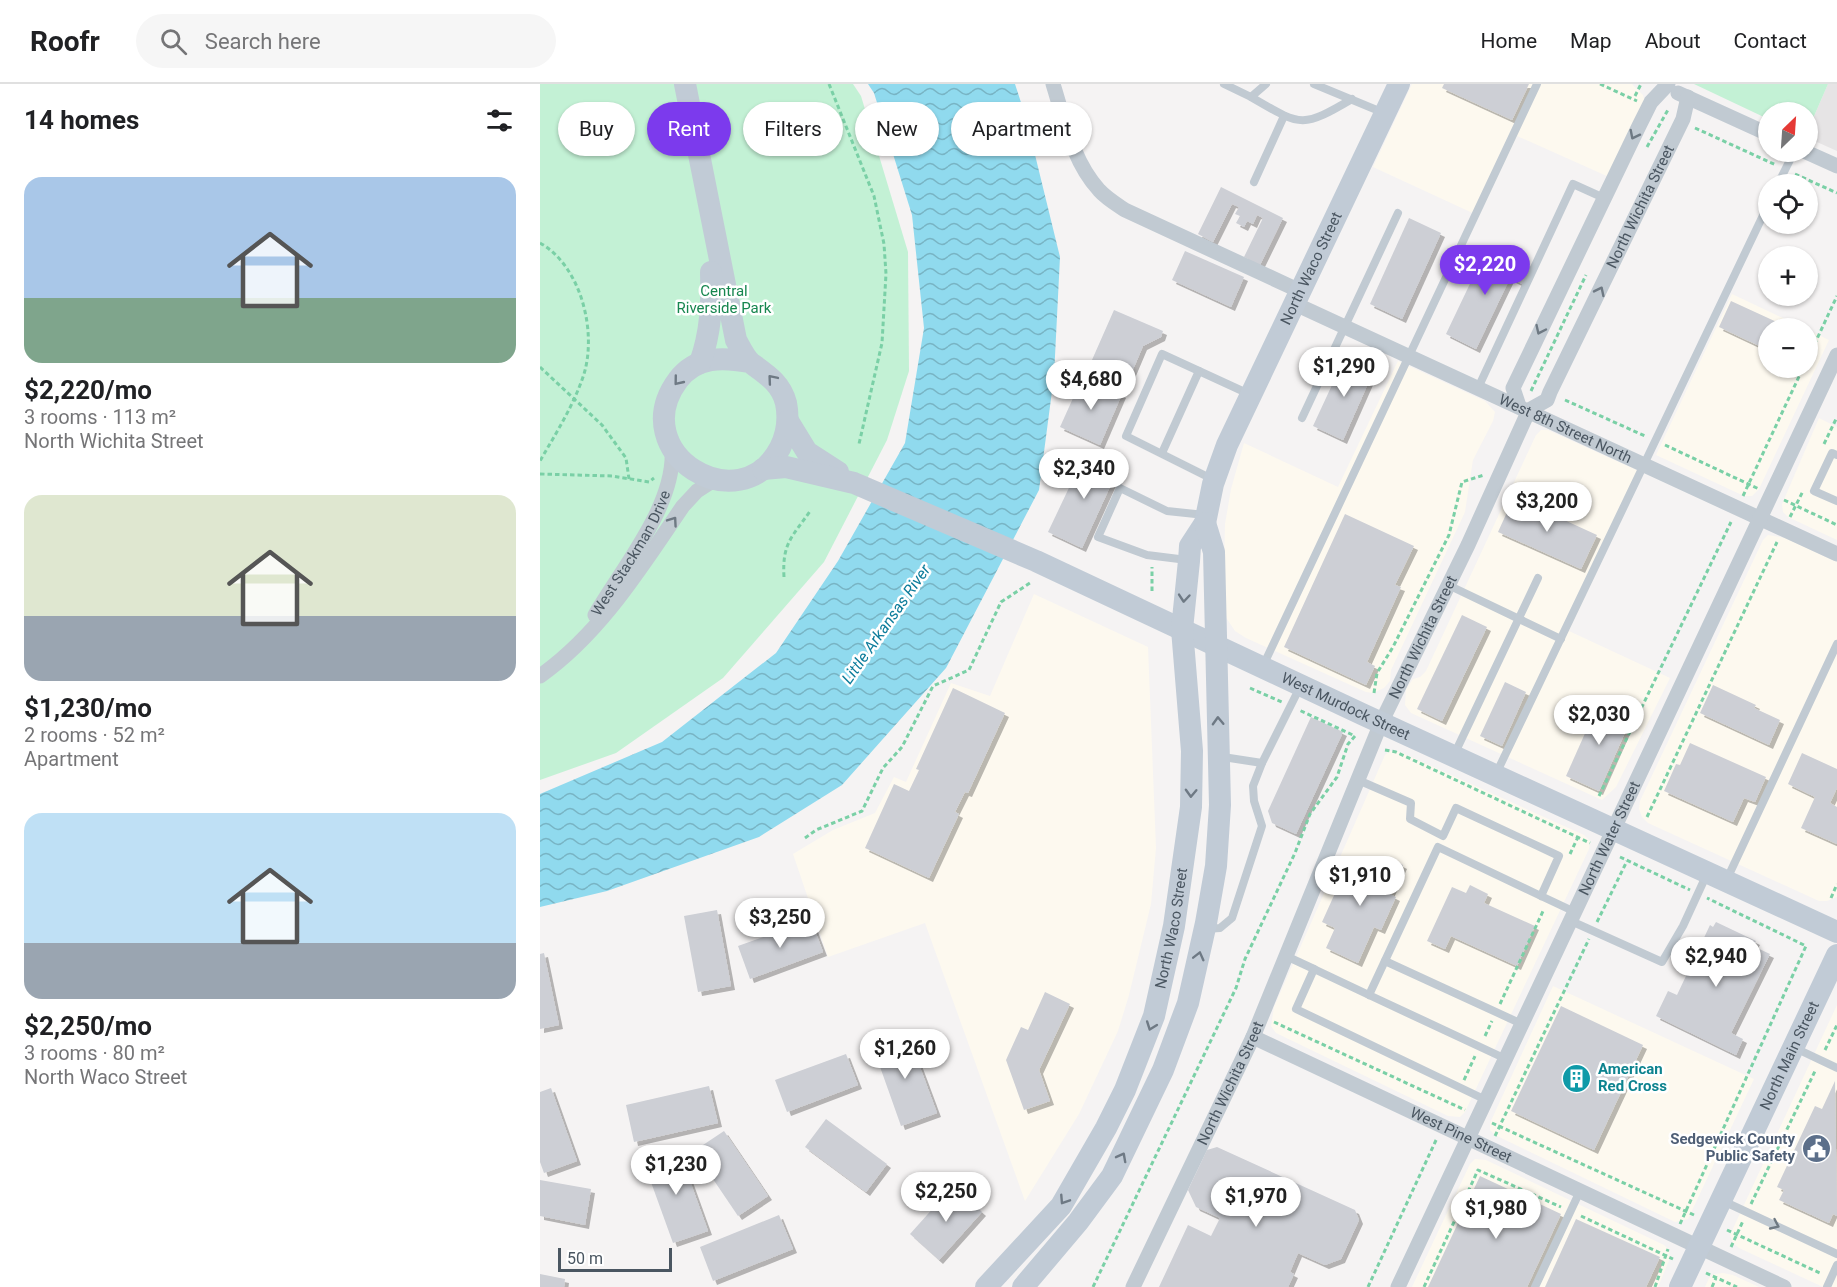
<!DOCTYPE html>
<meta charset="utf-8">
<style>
:root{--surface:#fff;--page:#f6f6f6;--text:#202124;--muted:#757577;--line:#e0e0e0;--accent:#7c3aed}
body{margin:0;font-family:Roboto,sans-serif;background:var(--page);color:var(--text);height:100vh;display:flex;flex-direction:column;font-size:22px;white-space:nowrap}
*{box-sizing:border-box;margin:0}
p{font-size:20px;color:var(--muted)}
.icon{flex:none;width:33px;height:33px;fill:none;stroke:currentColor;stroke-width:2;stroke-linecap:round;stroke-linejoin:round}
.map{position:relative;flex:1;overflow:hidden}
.details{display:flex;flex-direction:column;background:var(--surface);width:540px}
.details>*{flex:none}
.banner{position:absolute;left:18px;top:18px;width:570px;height:54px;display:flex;gap:12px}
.needle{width:39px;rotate:25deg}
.controls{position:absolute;left:1218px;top:18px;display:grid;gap:12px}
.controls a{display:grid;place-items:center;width:60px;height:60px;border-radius:50%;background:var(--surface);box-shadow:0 2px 4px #0004;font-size:30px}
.scale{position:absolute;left:18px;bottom:15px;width:114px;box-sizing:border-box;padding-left:6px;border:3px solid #4a5661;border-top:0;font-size:16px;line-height:21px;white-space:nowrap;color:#4a5661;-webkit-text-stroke:4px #fff;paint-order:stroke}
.price{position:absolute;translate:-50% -51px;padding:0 14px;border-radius:21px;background:#fff;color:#222;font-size:20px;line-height:39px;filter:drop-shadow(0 2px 3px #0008)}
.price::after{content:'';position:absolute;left:50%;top:36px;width:18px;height:14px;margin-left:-9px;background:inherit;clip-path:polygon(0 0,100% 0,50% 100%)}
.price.current{background:var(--accent);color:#fff}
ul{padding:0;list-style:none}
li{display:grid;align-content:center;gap:12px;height:318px;padding:0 24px}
li span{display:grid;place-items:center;height:186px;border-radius:18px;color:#555}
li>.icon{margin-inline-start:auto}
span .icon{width:108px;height:108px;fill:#fffc;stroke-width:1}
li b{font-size:26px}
h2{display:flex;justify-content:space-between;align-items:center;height:72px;padding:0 24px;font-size:26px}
.pill{padding:0 21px;border-radius:27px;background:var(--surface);box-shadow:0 2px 4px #0004;font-size:21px;line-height:54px}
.pill.current{background:var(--accent);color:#fff}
header{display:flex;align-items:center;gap:36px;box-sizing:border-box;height:84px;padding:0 30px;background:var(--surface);border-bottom:2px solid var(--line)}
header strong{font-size:28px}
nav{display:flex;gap:33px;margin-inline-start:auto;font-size:21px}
.search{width:420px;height:54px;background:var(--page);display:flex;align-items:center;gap:15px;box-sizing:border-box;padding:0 21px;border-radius:33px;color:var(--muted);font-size:22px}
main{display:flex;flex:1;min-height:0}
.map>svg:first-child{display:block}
.commercial{fill:#fdf9ef}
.education{fill:#e6e4e5}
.green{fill:#c3f1d5}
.water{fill:url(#water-waves)}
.building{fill:#cdcfd5;filter:url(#shadow)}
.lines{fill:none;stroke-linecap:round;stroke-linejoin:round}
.path{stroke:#7ad0a6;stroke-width:3;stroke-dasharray:4.5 3;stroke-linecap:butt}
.lane{stroke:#c1cad2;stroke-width:8}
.street{stroke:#c1cad2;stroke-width:15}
.secondary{stroke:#c1cbd6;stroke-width:22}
.oneway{stroke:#6e7983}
.oneway2{stroke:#6e7984}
.labels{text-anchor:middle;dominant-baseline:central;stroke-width:5;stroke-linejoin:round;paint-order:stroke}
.street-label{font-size:15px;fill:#4a5661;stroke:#fff}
.park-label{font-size:15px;fill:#17864f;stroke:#fff}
.culture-label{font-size:15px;font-weight:bold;fill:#0d838f;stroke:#fff;text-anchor:start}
.service-label{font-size:15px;font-weight:bold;fill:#4e5e75;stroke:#fff;text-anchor:end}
.water-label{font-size:16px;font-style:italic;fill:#0c7c9b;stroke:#fff}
</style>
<header>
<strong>Roofr</strong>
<div class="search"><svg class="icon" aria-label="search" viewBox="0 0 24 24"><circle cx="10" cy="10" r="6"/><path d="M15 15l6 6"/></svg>Search here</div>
<nav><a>Home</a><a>Map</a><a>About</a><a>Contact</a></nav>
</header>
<main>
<section class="details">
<h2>14 homes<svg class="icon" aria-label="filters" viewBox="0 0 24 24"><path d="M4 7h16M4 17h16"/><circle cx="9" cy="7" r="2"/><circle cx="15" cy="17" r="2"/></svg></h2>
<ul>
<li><span style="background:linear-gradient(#a9c7e8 65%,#7fa58c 0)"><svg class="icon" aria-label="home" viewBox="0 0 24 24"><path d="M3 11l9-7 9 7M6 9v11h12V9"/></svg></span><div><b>$2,220/mo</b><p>3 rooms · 113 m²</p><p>North Wichita Street</p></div></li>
<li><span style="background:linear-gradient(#dfe7d0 65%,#9aa5b1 0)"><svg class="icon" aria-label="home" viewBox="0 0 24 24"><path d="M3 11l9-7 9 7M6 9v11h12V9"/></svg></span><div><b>$1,230/mo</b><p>2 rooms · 52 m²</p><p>Apartment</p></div></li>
<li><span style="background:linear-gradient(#bfe0f5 70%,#9aa5b1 0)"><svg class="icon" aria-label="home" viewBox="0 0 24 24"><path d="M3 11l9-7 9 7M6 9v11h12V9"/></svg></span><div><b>$2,250/mo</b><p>3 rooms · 80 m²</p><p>North Waco Street</p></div></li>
</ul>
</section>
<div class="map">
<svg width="1297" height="1203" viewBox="0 0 1297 1203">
<defs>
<pattern id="water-waves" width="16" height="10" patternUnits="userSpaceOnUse" patternTransform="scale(1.5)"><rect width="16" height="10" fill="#90daee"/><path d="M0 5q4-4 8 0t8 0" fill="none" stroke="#78b4c4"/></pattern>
<filter id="shadow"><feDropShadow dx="4" dy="4" stdDeviation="0" flood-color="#0004"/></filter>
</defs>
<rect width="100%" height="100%" fill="#f5f3f3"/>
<g class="commercial">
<polygon points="872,0 1092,0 1103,11 1105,18 1069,93 977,52 939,132 833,83"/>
<polygon points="1192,210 1264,244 1228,244 1228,284 1268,284 1268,246 1289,256 1219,405 1212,412 1204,412 1116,371"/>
<polygon points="858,277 945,317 955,328 953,337 933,376 925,428 851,586 850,597 844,604 833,609 826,608 706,554 695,547 683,529 685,440 691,405 704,359 798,403"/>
<polygon points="1279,334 1297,343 1297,456 1248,433 1243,428 1242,420"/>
<polygon points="1001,346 1008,346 1103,389 1029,547 1130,594 1076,703 1062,716 871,629 865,621 866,605 873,595 880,593 886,587 996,351"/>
<polygon points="1228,451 1245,454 1297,478 1297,813 1287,817 1279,817 1108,739 1102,733 1099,725 1100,717 1223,456"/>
<polygon points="494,510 608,563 616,764 611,820 589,911 578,947 539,1030 485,1117 385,839 288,873 253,770 293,746 335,729 354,693 366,698 411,599 450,612"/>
<polygon points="850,667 858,667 1044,751 1050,757 1049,765 925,1028 920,1033 908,1032 736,949 731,942 734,923 845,671"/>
<polygon points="1013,902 1214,995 1148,1135 1135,1138 955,1051 950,1046 950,1039"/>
<polygon points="1297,921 1297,1203 1283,1203 1199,1164 1193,1159 1190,1151"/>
<polygon points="935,1075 946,1076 1124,1161 1129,1166 1130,1174 1118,1203 872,1203 930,1080"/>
<polygon points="1183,1189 1193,1191 1219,1203 1165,1203 1169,1194 1174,1190"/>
</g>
<polygon class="education" points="1288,0 1297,0 1297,67 1268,54 1268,46"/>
<g class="green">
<polygon points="0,0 313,0 321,12 368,168 369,287 347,356 284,478 183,594 76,669 0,696"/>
<polygon points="1154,0 1288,0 1268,46 1268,28 1228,28 1228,35"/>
</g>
<polygon class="water" points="328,0 475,0 486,34 520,173 514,292 499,406 406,584 302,701 219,753 67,807 0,823 0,710 122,658 236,569 298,477 365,359 384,244 372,131 334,9"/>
<g class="building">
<polygon points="904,0 989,0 972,36 902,4"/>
<polygon points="681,103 743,134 720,181 704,173 723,134 717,131 713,140 707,137 704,143 696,139 700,132 695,130 699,123 692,120 673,158 658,150"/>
<polygon points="869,134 901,149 862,235 830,220"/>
<polygon points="948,162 991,183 982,200 970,194 936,265 906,250"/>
<polygon points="645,167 704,193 691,223 632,196"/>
<polygon points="1191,217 1250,244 1228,244 1228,266 1179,243"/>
<polygon points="574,226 623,247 621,253 603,262 586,302 548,285"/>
<polygon points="805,273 834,286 803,356 773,342"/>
<polygon points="543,292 582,310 560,361 520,343"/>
<polygon points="546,368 579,383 542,464 508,448"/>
<polygon points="974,413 1057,451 1041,485 958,448"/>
<polygon points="805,430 874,462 855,501 861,503 827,578 835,582 826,601 744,563"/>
<polygon points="922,531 947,543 902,637 877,625"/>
<polygon points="965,598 986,608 962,662 940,652"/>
<polygon points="1173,601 1216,621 1214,624 1240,636 1229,661 1160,629"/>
<polygon points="413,604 465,629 428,709 425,708 415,728 419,730 389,794 325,764 354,700 369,707 379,686 376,685"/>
<polygon points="1059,618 1092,633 1059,707 1026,692"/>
<polygon points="771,633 803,648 756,750 732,739 728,727"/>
<polygon points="1150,659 1226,693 1215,718 1204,714 1193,738 1124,707 1136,680 1140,681"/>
<polygon points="1262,669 1297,685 1297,704 1290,719 1297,723 1297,760 1261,744 1275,713 1248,700"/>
<polygon points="847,773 863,781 850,810 856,813 841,846 834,843 818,879 786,864 795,844 782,838 810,776 840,789"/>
<polygon points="930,801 948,810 944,819 995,842 977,882 911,852 905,865 887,857 912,803 926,809"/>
<polygon points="177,826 191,902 158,908 144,832"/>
<polygon points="271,836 283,868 210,895 198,862"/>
<polygon points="1176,838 1216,857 1213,862 1230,870 1191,949 1203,955 1196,971 1116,932 1128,907 1137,911 1170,841 1173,843"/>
<polygon points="4,869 19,941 0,945 0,870"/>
<polygon points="505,908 530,920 499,986 510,1017 484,1026 466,976 481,943 488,946"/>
<polygon points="1021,922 1103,961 1054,1066 971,1027"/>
<polygon points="368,951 397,1029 361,1042 333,963"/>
<polygon points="306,970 318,1001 247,1028 235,996"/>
<polygon points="1295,997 1297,1132 1293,1130 1289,1139 1239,1116 1244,1106 1237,1103 1275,1022 1282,1025"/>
<polygon points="169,1002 178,1039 94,1058 86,1021"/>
<polygon points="11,1004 37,1077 4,1089 0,1078 0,1008"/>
<polygon points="286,1035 347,1080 326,1108 265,1063"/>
<polygon points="184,1047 228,1112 198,1132 154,1067"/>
<polygon points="677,1063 815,1126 819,1136 801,1175 785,1181 758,1169 750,1188 754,1190 748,1203 619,1203 648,1141 671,1152 680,1134 656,1123 648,1106 667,1066"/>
<polygon points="138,1064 168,1147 133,1159 103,1076"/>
<polygon points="940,1092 1021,1130 987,1203 888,1203"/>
<polygon points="0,1096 51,1105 45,1141 0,1132"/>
<polygon points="413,1102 442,1128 399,1176 370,1150"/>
<polygon points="239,1131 253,1165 173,1197 160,1163"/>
<polygon points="1036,1135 1120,1173 1106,1203 1005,1203"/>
<polygon points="0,1190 25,1195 24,1203 0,1203"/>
</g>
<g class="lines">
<g class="path">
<polyline points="289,0 334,112 344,160 346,190 342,259 319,360"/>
<polyline points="1060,0 1097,17"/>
<polyline points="1095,12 1101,0"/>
<polyline points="1155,44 1236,81"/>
<polyline points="1107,63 1129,24"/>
<polyline points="1255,90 1297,109"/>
<path d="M0,159c41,23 57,88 44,131 -10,31 -28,59 -44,87"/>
<polyline points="1268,274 1297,212"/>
<polyline points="0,283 62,341 86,374 89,395"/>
<polyline points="991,307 1046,191"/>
<polyline points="1025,316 1105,352"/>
<polyline points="1284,360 1297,333"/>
<polyline points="1125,361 1219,405"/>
<polyline points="0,390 72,392 109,398 114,394"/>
<polyline points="1203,412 1263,284"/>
<polyline points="1244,416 1297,441"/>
<polyline points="1250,433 1263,407"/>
<path d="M244,493c-2,-34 8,-40 27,-67"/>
<polyline points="612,507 612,483"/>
<polyline points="710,604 742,618"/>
<polyline points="834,609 837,589 853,563 909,451 922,398 944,391"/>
<polyline points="845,666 856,668 1050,759"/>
<polyline points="1059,712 1191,438"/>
<polyline points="1107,733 1237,458"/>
<polyline points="265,754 276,746 322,727 343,684 362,663 393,602 429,586 461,518 490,499"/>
<polyline points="1030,770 1038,753"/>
<polyline points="1080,773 1150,806"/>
<polyline points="1291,814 1297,800"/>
<polyline points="1057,838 1087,777"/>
<polyline points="960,920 1004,825"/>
<polyline points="734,938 925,1026"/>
<polyline points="945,952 952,937"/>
<polyline points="1285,966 1297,941"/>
<polyline points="924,996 935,972"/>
<polyline points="952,1039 1154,1131"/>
<polyline points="955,1052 1049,855"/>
<polyline points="1211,1120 1276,985"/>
<polyline points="1041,1132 1133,1175"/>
<polyline points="1140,1140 1266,862 1167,814"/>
<polyline points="1187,1146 1282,1190"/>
<polyline points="1191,1163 1203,1137"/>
<polyline points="1166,1189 1197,1203"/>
<polyline points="553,1203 696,904 705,875 755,769 770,730 797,693 808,660 815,652 759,626"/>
<polyline points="828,1203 897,1054"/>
<polyline points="884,1203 938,1086 1021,1123"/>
<polyline points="1115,1203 1128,1165"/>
<polyline points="1172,1203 1176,1194"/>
</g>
<g class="lane">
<polyline points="684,0 711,13"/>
<path d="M726,0l-15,13c50,29 50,32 101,2"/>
<polyline points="774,0 844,29"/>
<polyline points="714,98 744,32"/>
<polyline points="1238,100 1254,68"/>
<polyline points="938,304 1033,100 1064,114"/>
<polyline points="762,334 858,129"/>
<polyline points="622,369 659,287"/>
<polyline points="1297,371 1292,369 1274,407 1297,417"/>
<polyline points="672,395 586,352 622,270 709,310"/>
<polyline points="647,476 607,471 558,453 580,404 627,427 665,431"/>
<polyline points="908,501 1021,555"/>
<polyline points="723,582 997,0"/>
<polyline points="914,671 998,494"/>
<polyline points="722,679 760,603"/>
<polyline points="956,690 1228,121"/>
<polyline points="818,696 871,719 870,735 903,752 916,724 1019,772 1001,812 898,763 829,911 774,885 756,925 946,1016"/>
<polyline points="1187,795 1297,560"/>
<polyline points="1001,812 1035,828"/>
<polyline points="1031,837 1122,878 1143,842 1166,792"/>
<polyline points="666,845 680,844 692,834 722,742 714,717 713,702 722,679 683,673"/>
<polyline points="746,872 774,885"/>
<polyline points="845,877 982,940"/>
<polyline points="829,911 966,975"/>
<polyline points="1255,964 1297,984"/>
<polyline points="1183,1117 1297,1170"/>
<polyline points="995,1203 1040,1107"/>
<polyline points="1287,1203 1297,1181"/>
</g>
<g class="street">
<path d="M513,0c11,35 20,78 46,106 7,8 17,14 26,20l175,81"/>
<polyline points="1138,9 1228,50"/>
<polyline points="1266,68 1297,82"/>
<path id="s1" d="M753,219l544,251"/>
<polyline points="979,322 973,304 1099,42 1111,18 1128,0"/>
<path id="s2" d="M55,531c27,-47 81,-110 77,-166"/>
<path d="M0,592c61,-43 102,-110 143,-170l14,-15 17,-11"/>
<path id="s3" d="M713,953l531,250"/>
<path id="s4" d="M593,1203l120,-250 128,-314 87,-178 61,-135 18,-10 3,-8 133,-273 5,-22"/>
<path id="s5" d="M858,1203l439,-932"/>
</g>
<g class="secondary">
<path d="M145,0l51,256c4,7 9,18 15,23 15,11 30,20 35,40 3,15 1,31 -6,45 -40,76 -156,5 -102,-68 18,-24 45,-23 71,-18"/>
<path d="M160,279c11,-31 12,-59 11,-91"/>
<polyline points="248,337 267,368 298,388"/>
<path id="s6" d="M223,385l23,-2 68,16 182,78 328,154 473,217"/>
<path id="s7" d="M446,1203l75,-81 45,-78 19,-38 29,-74 20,-90 17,-119 1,-56 -10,-122 7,-68 1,-15 15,-23 8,-39 14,-39 172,-361"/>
<polyline points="483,1203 538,1138 572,1092 623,986 648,919 666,839 676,782 680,721 674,468 665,439"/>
<path id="s8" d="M1140,1203l157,-332"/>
</g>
</g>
<defs><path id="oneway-chevron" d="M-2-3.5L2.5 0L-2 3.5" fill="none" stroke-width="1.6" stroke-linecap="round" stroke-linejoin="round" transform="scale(1.5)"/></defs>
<g class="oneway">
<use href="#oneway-chevron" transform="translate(1094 51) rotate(117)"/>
<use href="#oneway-chevron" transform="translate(1060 207) rotate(-64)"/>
<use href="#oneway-chevron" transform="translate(1000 246) rotate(115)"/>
<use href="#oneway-chevron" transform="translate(133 437) rotate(-55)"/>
<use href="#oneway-chevron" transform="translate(1235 1141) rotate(25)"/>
</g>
<g class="oneway2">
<use href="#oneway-chevron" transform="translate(232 295) rotate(-130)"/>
<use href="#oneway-chevron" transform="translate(138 297) rotate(129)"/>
<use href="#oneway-chevron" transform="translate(644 514) rotate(95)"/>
<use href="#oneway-chevron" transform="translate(678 637) rotate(-92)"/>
<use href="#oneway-chevron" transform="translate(651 709) rotate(92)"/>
<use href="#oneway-chevron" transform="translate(659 872) rotate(-76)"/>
<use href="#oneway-chevron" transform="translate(611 942) rotate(110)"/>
<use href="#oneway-chevron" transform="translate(582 1073) rotate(-62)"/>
<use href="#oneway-chevron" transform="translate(524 1116) rotate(123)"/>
</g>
<defs>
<symbol id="building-disc" viewBox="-11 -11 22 22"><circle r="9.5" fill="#0f9aa8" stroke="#fff"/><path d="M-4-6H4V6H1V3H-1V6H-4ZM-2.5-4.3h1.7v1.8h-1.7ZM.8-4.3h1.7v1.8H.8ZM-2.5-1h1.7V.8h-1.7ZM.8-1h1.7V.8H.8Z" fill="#fff"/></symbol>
<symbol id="civic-disc" viewBox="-11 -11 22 22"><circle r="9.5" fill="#5c6f8a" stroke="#fff"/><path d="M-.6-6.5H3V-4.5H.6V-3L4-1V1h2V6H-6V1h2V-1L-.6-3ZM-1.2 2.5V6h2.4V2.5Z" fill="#fff"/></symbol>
</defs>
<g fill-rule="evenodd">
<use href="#building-disc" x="1020" y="978" width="33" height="33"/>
<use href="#civic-disc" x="1260" y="1048" width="33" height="33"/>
</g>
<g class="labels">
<g class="street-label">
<text stroke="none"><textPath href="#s4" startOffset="1198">North Wichita Street</textPath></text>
<text stroke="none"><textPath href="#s7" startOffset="1101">North Waco Street</textPath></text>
<text stroke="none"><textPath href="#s1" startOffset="300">West 8th Street North</textPath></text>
<text stroke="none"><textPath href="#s2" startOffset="72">West Stackman Drive</textPath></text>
<text stroke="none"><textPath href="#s4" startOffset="712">North Wichita Street</textPath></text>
<text stroke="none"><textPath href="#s6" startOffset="633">West Murdock Street</textPath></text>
<text stroke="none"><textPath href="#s5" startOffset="496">North Water Street</textPath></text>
<text stroke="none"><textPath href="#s7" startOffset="412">North Waco Street</textPath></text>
<text stroke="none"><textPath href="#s8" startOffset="256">North Main Street</textPath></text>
<text stroke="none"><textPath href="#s4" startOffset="226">North Wichita Street</textPath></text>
<text stroke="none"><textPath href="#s3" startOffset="230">West Pine Street</textPath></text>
</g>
<g class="park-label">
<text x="184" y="207">Central<tspan x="184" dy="17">Riverside Park</tspan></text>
</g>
<g class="culture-label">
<text x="1058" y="985">American<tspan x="1058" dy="17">Red Cross</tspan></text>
</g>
<g class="service-label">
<text x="1255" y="1055">Sedgewick County<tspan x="1255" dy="17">Public Safety</tspan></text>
</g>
<g class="water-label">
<text transform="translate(346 540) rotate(-55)">Little Arkansas River</text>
</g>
</g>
</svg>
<div class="controls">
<a><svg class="needle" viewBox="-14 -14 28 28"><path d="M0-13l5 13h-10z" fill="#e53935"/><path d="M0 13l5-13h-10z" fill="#757577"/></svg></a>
<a><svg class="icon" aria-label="locate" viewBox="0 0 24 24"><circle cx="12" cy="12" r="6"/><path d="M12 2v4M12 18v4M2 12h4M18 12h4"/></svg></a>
<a>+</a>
<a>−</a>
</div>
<div class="scale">50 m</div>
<b class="price current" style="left:945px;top:212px">$2,220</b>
<b class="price" style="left:804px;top:314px">$1,290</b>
<b class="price" style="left:551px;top:327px">$4,680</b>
<b class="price" style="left:544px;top:416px">$2,340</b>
<b class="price" style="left:1007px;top:449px">$3,200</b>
<b class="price" style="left:1059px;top:662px">$2,030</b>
<b class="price" style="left:820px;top:823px">$1,910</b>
<b class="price" style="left:240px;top:865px">$3,250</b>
<b class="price" style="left:1176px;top:904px">$2,940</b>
<b class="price" style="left:365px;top:996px">$1,260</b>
<b class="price" style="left:136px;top:1112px">$1,230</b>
<b class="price" style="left:406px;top:1139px">$2,250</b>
<b class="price" style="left:716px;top:1144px">$1,970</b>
<b class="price" style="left:956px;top:1156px">$1,980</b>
<div class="banner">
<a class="pill">Buy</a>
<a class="pill current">Rent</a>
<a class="pill">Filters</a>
<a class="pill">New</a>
<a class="pill">Apartment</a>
</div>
</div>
</main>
